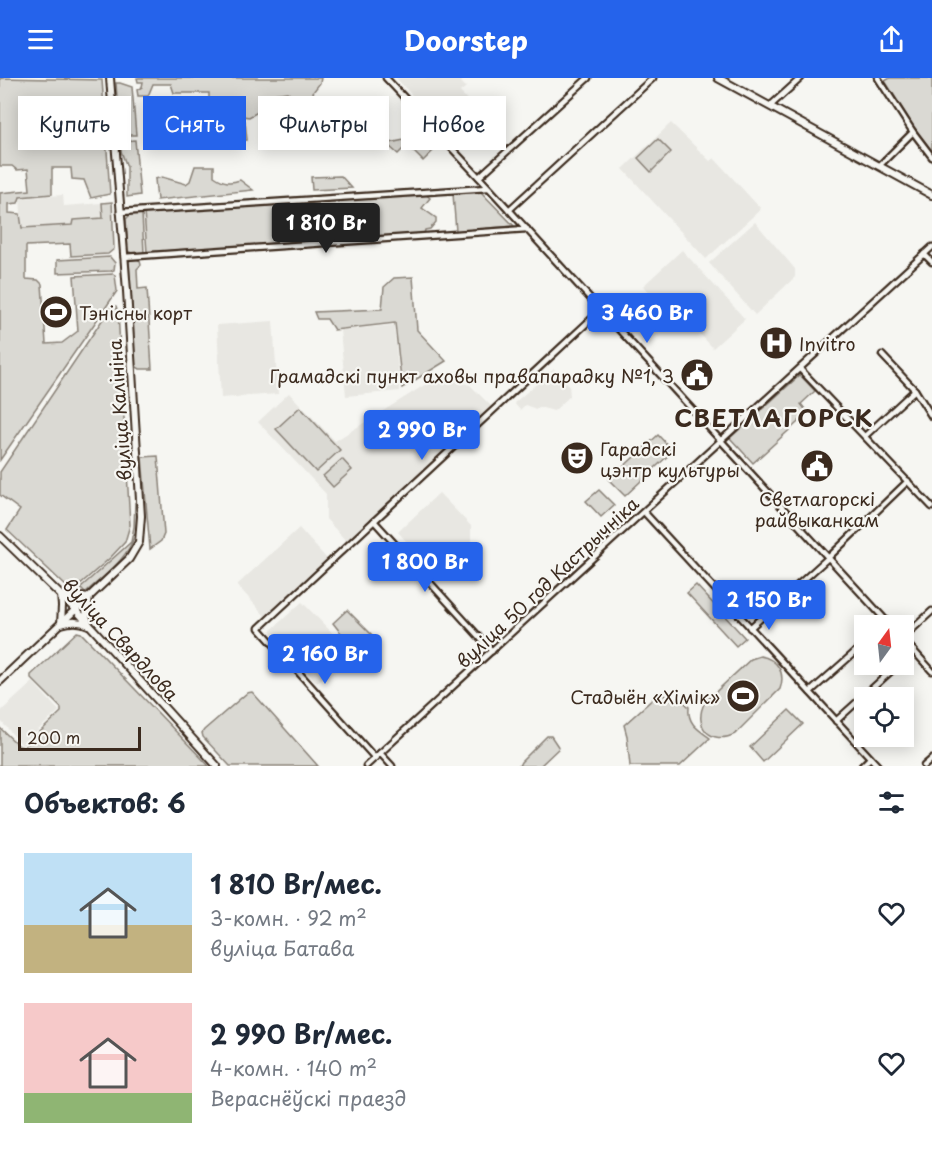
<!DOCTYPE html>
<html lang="ru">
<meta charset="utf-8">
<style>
:root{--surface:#fff;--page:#f6f6f7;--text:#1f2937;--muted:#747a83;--accent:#2563eb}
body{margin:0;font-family:"Playpen Sans",sans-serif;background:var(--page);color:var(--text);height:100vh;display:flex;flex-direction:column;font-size:22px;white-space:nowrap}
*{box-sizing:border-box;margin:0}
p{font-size:20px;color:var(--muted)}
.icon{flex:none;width:33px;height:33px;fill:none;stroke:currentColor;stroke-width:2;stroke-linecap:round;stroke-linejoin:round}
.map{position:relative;height:688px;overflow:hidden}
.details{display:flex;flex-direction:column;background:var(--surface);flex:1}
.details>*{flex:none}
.hud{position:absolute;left:18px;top:18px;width:600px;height:54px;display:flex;gap:12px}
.needle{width:39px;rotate:15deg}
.controls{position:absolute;left:854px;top:537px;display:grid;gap:12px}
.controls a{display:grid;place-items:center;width:60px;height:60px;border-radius:0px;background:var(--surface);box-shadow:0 3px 15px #0003;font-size:30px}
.scale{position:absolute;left:18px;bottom:15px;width:123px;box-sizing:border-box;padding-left:6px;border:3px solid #3b2a1e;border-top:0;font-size:16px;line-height:21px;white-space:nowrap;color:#3b2a1e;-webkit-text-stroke:4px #f6f6f2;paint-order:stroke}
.price{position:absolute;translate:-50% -51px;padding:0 14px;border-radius:6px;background:var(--accent);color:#fff;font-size:20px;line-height:39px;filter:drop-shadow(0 2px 3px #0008)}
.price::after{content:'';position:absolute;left:50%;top:36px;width:18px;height:14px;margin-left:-9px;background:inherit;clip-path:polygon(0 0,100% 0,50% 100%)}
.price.selected{background:#222;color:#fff}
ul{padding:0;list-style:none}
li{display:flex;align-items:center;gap:18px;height:150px;padding:0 24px}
li span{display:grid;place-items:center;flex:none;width:168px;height:120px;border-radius:0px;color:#555}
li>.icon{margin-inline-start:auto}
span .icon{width:72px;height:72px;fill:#fffc;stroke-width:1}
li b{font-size:26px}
h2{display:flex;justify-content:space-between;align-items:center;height:72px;padding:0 24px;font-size:26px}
.pill{padding:0 21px;border-radius:0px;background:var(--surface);box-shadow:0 3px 15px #0003;font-size:21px;line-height:54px}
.pill.selected{background:var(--accent);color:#fff}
header{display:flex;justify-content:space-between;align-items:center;height:78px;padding:0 24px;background:var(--accent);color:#fff;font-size:27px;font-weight:700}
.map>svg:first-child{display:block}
.built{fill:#e8e7e2}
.green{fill:#dad9d3;stroke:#8a8278;stroke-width:1.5}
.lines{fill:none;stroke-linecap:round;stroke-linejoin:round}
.minor-casing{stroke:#3b2a1e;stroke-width:9}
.major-casing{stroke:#3b2a1e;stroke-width:10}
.minor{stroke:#f6f6f2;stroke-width:4.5}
.major{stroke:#f6f6f2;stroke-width:6}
.labels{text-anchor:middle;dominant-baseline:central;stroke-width:4.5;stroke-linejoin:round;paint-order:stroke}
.poi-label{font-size:18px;fill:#3b2a1e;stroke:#f6f6f2;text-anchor:start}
.street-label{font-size:18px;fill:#3b2a1e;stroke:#f6f6f2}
.district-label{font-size:24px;font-weight:bold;letter-spacing:1.5px;fill:#3b2a1e;stroke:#f6f6f2}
</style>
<header><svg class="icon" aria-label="menu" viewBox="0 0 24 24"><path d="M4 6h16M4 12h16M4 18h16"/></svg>Doorstep<svg class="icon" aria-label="share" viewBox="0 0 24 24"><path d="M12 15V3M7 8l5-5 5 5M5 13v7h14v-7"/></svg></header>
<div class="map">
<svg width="932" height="688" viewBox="0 0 932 688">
<rect width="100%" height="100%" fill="#f6f6f2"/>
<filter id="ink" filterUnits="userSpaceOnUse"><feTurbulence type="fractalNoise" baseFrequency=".0167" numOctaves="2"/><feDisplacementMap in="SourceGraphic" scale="12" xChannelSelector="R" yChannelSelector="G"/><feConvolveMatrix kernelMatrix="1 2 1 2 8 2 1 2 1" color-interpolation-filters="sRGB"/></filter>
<g filter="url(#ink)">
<g class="built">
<polygon points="396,0 466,0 461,4 466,9 460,14 472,27 444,52"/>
<polygon points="671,45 710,83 714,80 761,131 706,181 623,91"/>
<polygon points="63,117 64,128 102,125 103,139 73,141 73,146 22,150 20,120"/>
<polygon points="755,144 795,191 795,199 755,237 709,185"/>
<polygon points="682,172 745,241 713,270 674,228 666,234 643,208"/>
<polygon points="273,243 278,316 221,320 217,247"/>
<polygon points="394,247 400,313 346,318 340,252"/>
<polygon points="554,291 569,307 570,318 554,333 539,329 536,331 525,327 520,332 514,325"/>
<polygon points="439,298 470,307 493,330 348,465 326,441 326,416 258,344 289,315 335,363"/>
<polygon points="439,415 471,448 471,464 437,498 398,454"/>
<polygon points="299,450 327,481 265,538 237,507"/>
<polygon points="302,524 351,574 317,605 270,553"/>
<polygon points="33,604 59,633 22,667 0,642 0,634"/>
</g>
<g class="green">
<polygon points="0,0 102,2 110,116 91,120 84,102 72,101 71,90 52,90 52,116 20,119 18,125 9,126 9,135 20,136 22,150 72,147 73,142 103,140 102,125 112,124 114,171 108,176 71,178 70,166 26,168 26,201 38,202 42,206 46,266 62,265 78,253 74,198 113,196 115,197 117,213 0,382 0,115 30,112 28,91 17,92 12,88 0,88"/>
<polygon points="137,0 321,0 320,5 313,14 319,28 309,28 287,14 273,16 274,30 263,31 249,39 230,36 217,39 209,38 209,15 174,15 171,6 153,6 148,18 138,18 137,12 142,9 143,4 138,4"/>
<polygon points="890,0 932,0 932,73 914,49 885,3"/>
<polygon points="116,5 120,5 132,9 136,57 128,57 125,55 124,38 118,35"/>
<polygon points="336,25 347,29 349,33 347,36 351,42 345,50 347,54 331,54 330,47 335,45 332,32"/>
<polygon points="245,43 247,62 216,65 214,45"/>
<polygon points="658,61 671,74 651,94 638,80"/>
<polygon points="135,62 140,117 127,119 127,89 121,73 121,65 123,63"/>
<polygon points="404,62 432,62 438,68 423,83 407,67 398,76 389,68 390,65"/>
<path d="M195,88h19v10c9,6 15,8 26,4l13,10 -96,10 -2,-21 7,-2 24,7 4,-3z"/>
<polygon points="341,98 352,110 312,112 311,99"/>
<polygon points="481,114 514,148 456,153 453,116"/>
<polygon points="424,115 430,120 422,130 436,140 436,144 430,151 425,152 424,156 147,174 144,134"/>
<polygon points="131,136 142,136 144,175 133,176 128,173 126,141"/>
<polygon points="110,179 115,185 114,192 111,193 57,195 57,182"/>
<polygon points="137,181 140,183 141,187 137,191 138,211 147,210 152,291 140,291 135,288 129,182"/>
<polygon points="413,199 417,252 446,283 402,310 395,245 334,252 327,241 317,241 314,234 382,231 384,209 394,200"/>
<polygon points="116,228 118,234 130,447 125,464 110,480 78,508 67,509 7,452 20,432 0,417 0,394 111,229"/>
<polygon points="800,297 815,313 801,326 808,335 753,385 730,360"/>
<polygon points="300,329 340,372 316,394 276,351"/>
<polygon points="658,357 673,373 625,418 609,402"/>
<polygon points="158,378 164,456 161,463 150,471 142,379"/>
<polygon points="342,381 352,392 333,409 323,398"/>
<polygon points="599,412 614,427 601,439 586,423"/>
<path d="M135,424c11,44 -21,65 -50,91l-5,-5 51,-46 3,-15z"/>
<polygon points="696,507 745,560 736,568 687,515"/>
<polygon points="347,532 373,558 355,573 333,545"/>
<polygon points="77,554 81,555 209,688 0,688 0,650 19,668 24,669 61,634 61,630 31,600 31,597"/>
<path d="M760,578c17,3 26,16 20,33l-45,45c-24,12 -43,-8 -30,-32l46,-43z"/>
<polygon points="252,614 254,616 318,688 230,688 203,659 202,655 204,652 247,615"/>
<path d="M662,617l6,1 5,5 11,1 5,5c-2,17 10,23 21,31l-30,28h-50l-3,-30 -3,-11 31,-28z"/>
<polygon points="789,632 803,646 763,684 750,669"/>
<polygon points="547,658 551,658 559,670 540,688 519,688 521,684"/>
</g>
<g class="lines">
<defs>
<g id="minor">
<polyline points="386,0 489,110 891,548"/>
<polyline points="878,0 913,54 932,79"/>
<polyline points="770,28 801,0"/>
<polyline points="879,88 913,54"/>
<polyline points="479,99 588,0"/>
<polyline points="509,132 653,0"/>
<polyline points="120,134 488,110"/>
<polyline points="924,176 932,184"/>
<polyline points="124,179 527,151"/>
<polyline points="882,277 915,312 932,339"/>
<polyline points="800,291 932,429"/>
<polyline points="865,358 915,312"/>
<polyline points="644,434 878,688"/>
<polyline points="374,443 492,573"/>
<polyline points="750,550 829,479 908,403"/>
<polyline points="903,560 932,533"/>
<polyline points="903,561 932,593"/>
<polyline points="903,583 914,573"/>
<polyline points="810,614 864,566"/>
<polyline points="836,643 899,586"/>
<polyline points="380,675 392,688"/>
<polyline points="375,680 259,550 601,232"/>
<polyline points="366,688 932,169"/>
<polyline points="862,688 870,680"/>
<polyline points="924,688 932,681"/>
</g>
<g id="major">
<polyline points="718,0 932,117"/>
<polyline points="0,458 76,532 217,688"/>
<path d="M61,517l28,3 -3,17 3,10c-10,-4 -17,-4 -28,-1l1,-18z"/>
<polyline points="0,603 129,481 139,464 141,438 127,213 110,0"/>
</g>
</defs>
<use href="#minor" class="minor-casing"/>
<use href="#major" class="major-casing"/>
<use href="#minor" class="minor"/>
<use href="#major" class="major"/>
</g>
</g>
<defs>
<symbol id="stadium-disc" viewBox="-11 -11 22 22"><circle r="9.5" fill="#3b2a1e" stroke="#f6f6f2"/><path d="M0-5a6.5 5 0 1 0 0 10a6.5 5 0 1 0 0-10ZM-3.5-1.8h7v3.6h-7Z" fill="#fff"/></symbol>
<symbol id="hospital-disc" viewBox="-11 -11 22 22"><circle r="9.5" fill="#3b2a1e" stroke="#f6f6f2"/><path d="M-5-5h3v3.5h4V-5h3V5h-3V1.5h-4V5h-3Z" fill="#fff"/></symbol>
<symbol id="civic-disc" viewBox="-11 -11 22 22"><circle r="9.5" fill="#3b2a1e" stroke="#f6f6f2"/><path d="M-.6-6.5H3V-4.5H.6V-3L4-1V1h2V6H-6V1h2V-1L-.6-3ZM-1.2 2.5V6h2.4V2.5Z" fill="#fff"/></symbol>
<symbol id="theatre-disc" viewBox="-11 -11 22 22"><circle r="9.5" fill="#3b2a1e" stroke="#f6f6f2"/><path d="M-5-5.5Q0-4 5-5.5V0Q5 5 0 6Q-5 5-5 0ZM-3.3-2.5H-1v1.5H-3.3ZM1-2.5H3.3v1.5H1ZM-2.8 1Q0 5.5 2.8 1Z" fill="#fff"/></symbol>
</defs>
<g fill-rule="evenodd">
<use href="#stadium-disc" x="37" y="215" width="38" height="38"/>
<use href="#hospital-disc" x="757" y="246" width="38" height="38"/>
<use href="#civic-disc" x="678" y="278" width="38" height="38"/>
<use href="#theatre-disc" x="558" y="361" width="38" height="38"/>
<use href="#civic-disc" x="798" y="369" width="38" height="38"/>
<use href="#stadium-disc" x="724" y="599" width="38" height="38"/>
</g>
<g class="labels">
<g class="poi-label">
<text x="79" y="234">Тэнісны корт</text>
<text x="799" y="265">Invitro</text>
<text x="674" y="297" text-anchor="end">Грамадскі пункт аховы правапарадку №1, 3</text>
<text x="600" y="370">Гарадскі<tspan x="600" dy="21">цэнтр культуры</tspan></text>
<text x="817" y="420" text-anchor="middle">Светлагорскі<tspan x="817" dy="21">райвыканкам</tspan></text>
<text x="720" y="618" text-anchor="end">Стадыён «Хімік»</text>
</g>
<g class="street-label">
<text transform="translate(119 332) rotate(-94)">вуліца Калініна</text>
<text transform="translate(547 504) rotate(-43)">вуліца 50 год Кастрычніка</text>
<text transform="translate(121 561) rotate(47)">вуліца Свярдлова</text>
</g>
<g class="district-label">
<text x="774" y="339">СВЕТЛАГОРСК</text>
</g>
</g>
</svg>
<div class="controls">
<a><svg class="needle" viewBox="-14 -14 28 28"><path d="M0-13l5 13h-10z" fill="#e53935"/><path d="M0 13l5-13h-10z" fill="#747a83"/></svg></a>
<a><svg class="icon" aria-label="locate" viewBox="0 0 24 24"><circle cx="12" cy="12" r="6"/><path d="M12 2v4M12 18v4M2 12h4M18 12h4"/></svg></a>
</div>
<div class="scale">200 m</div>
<b class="price selected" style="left:326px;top:176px">1 810 Br</b>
<b class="price" style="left:647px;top:266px">3 460 Br</b>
<b class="price" style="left:422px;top:383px">2 990 Br</b>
<b class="price" style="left:425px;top:515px">1 800 Br</b>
<b class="price" style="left:769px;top:553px">2 150 Br</b>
<b class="price" style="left:325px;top:607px">2 160 Br</b>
<div class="hud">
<a class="pill">Купить</a>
<a class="pill selected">Снять</a>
<a class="pill">Фильтры</a>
<a class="pill">Новое</a>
</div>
</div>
<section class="details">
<h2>Объектов: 6<svg class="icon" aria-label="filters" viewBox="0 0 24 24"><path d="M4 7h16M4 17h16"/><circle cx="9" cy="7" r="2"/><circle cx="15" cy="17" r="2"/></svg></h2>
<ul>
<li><span style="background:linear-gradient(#bfe0f5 60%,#c2b280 0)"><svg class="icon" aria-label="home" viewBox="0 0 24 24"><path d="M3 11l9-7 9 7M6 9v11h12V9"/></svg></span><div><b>1 810 Br/мес.</b><p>3-комн. · 92 m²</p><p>вуліца Батава</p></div><svg class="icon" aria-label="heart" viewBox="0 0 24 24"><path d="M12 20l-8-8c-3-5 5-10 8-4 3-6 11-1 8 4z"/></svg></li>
<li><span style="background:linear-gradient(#f6c9c9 75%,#8fb573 0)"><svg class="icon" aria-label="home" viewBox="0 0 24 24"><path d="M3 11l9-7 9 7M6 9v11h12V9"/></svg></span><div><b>2 990 Br/мес.</b><p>4-комн. · 140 m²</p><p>Вераснёўскі праезд</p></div><svg class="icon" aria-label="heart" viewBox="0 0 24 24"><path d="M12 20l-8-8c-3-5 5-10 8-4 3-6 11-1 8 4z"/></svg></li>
</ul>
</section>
